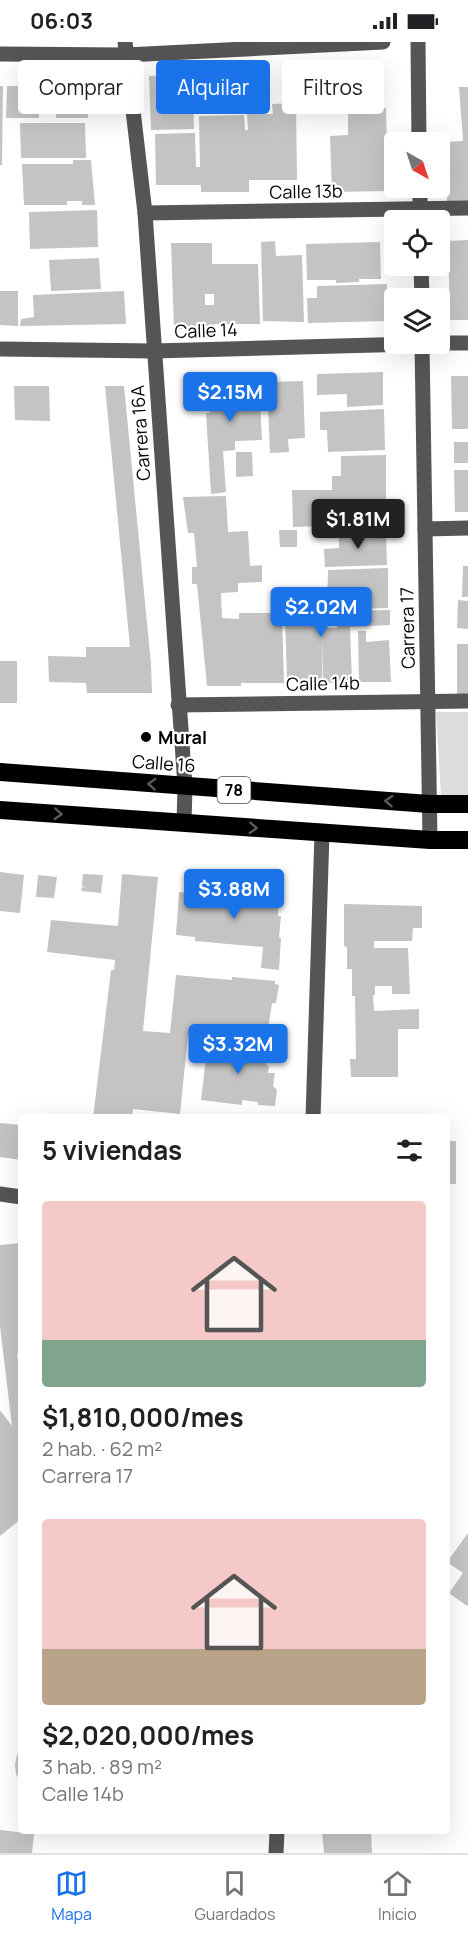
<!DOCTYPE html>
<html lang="es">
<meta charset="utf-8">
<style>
:root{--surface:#fff;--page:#f6f6f6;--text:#202124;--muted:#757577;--line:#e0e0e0;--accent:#1a73e8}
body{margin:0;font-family:Manrope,sans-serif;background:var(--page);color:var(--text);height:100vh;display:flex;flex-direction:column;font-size:22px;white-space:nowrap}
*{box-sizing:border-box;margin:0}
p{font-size:20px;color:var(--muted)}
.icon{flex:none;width:33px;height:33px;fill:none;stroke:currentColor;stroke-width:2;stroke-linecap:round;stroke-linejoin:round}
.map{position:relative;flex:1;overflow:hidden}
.panel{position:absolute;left:18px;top:1072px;width:432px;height:720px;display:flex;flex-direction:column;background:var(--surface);border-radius:6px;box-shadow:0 6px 24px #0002}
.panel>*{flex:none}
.hud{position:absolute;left:18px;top:18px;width:432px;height:54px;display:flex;gap:12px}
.needle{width:39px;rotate:141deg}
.fabs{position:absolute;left:384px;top:90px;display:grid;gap:12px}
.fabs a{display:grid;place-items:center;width:66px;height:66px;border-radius:6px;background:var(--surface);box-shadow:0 6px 24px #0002;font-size:30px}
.price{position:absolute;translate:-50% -51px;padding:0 14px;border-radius:6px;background:var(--accent);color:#fff;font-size:20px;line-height:39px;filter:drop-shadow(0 2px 3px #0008)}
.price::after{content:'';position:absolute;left:50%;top:36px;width:18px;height:14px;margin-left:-9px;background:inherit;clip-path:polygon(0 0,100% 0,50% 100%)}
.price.selected{background:#222;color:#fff}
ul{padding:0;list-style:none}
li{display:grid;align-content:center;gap:12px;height:318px;padding:0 24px}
li span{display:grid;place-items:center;height:186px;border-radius:6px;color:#555}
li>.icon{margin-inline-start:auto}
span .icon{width:108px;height:108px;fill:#fffc;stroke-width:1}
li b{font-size:26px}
h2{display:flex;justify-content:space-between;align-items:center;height:72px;padding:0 24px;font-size:26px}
.tag{padding:0 21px;border-radius:6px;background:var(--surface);box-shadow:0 6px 24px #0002;font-size:21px;line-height:54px}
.tag.selected{background:var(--accent);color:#fff}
.status{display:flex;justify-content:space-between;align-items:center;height:42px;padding:0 30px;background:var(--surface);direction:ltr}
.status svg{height:16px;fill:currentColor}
.tabs{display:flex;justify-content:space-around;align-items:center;height:84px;border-top:2px solid var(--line);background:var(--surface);font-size:16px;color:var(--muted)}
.tabs a{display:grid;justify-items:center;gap:3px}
.tabs .selected{color:var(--accent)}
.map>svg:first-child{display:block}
.green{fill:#dcdcdc}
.building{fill:#c4c4c4;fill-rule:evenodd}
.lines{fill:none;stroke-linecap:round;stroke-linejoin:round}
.minor{stroke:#555;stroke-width:15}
.highway{stroke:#000;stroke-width:18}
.oneway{stroke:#595959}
.poi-dot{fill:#000;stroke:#fff;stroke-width:2}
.labels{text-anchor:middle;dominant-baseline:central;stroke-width:4.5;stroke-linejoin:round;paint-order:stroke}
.shield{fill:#fff;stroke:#4c4c4c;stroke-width:1.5}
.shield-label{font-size:16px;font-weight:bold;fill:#000}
.street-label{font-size:18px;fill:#000;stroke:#fff}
.poi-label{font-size:18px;font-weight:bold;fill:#000;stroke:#fff;text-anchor:start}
</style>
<div class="status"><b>06:03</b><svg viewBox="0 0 49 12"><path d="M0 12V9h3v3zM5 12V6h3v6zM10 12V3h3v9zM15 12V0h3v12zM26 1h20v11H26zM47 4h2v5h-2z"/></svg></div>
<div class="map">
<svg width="468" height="1811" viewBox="0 0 468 1811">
<rect width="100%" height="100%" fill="#fff"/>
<polygon class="green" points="436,670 468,670 468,753 441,753"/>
<g class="building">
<polygon points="379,27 380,63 317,64 316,43 327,43 326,28"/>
<polygon points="192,32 194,87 151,88 149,34"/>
<polygon points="0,44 3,44 2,123 0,123"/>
<polygon points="7,44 40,44 39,76 6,76"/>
<polygon points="43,45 84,45 85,57 88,57 88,76 56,76 56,60 44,60"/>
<polygon points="459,45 468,45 468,159 447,159 444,100 463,99"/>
<polygon points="296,61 297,138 249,138 249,150 201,150 201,143 156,143 155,92 195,91 196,125 200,125 199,74 244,73 245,88 248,88 247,72 273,72 272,62"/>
<polygon points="386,66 388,149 332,150 330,94 348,93 348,67"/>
<polygon points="20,81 85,81 86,116 21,116"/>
<polygon points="73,118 91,118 95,163 82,163 82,159 67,159 67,163 24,163 22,122 73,122"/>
<polygon points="97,168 98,205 30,207 29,170"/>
<polygon points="468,198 468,278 450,278 448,199"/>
<polygon points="275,199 276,214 302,213 304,280 263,279 261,200"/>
<polygon points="380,200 381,237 359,237 359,240 336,241 336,238 307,238 306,202"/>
<path d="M171,201h41v21h46l2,60h-46v5h-40zM205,252h9v11h-9z"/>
<polygon points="99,216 101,247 51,249 49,218"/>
<polygon points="387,242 388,279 308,281 307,256 317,256 317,244"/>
<polygon points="0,249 18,249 18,284 0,283"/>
<polygon points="124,249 126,282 20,284 21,277 34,275 33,253"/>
<polygon points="383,330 383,363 347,365 347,352 317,353 317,332"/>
<polygon points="218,334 218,341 259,340 262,398 235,399 235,408 223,409 226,450 211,452 206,371 210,371 207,335"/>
<polygon points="451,334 468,334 468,387 452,387"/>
<polygon points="303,339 305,396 288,397 289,410 270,411 267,340"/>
<polygon points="14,344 49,344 50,379 15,378"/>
<polygon points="105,344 124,344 151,622 152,651 87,651 86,641 49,640 48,614 86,615 86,605 130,605"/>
<polygon points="384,367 385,408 328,410 327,388 320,388 320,370"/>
<rect x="454" y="400" width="14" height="21"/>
<polygon points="236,410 252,410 253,434 236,435"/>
<polygon points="386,413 386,482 293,485 292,448 332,448 332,434 341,434 341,414"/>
<polygon points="454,428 468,428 468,470 455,470"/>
<polygon points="226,454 228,490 248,489 250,524 262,523 262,540 238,541 238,550 221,551 222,576 239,577 239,571 282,571 284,641 241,641 241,644 207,644 197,542 192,542 192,525 197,525 194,491 188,491 183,455"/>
<polygon points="279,488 297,488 297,505 280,505"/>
<polygon points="386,489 387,523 325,525 324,507 339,506 339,490"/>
<polygon points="463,524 468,524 468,555 462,555"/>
<polygon points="388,526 388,566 327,568 328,528"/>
<polygon points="284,545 320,545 321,586 337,586 336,569 390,568 390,583 350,585 352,640 323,641 322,596 322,641 304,641 303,638 287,638"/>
<polygon points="458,558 468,559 468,587 457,586"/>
<polygon points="358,589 366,589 366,600 389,598 391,640 359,640"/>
<rect x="457" y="602" width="11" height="51"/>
<rect x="0" y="619" width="17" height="42"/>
<polygon points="0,830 24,833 20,871 0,869"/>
<polygon points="83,832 103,833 101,851 81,849 82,845 86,846 82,844"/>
<polygon points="122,832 158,835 143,989 170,991 176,933 232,938 232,935 275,939 275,942 279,943 276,961 272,961 266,1001 188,993 180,1072 133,1067 132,1076 93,1076 111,928 114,928 115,918 47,910 51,878 118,884"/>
<polygon points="38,833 57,835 54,856 36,855"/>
<polygon points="258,846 280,849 278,874 281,874 279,895 281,896 279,928 261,926 263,905 195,899 195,895 176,893 179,850 198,852 198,847 258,853"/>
<polygon points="344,862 422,864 422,886 413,886 412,899 374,899 374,906 408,906 410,952 392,952 392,944 375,944 375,953 373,953 374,969 419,967 419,987 398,987 398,1035 351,1035 350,1017 356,1017 355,954 352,954 352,927 347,927 347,905 344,904"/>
<polygon points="208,999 266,1005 264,1020 269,1025 268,1031 275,1031 273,1044 277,1048 275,1064 258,1063 258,1060 242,1058 242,1063 201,1058"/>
<polygon points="0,1081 21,1083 21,1118 0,1115"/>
<rect x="447" y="1099" width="9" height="43"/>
<polygon points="21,1201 21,1312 17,1312 21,1344 21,1477 0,1494 0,1368 12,1384 0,1284 0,1203"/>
<polygon points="468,1491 468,1562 467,1564 449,1551 463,1531 447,1520"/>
<polygon points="21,1705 21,1741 16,1732 15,1722 17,1713"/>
<polygon points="0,1788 34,1792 32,1811 0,1811"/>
<polygon points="322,1790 371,1790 372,1811 324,1811"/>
</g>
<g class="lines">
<g class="minor">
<polyline points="125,0 145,171 185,744 184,781"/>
<polyline points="418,0 419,100"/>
<polyline points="0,12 126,13 383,0"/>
<polyline points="420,146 420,178"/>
<polyline points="145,171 468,166"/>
<polyline points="421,224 422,256"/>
<polyline points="440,301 468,301"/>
<polyline points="422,302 430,798"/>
<polyline points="0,307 154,309 413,302"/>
<polyline points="425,487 468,486"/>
<polyline points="178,663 468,659"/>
<polyline points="313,1076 322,791"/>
<polyline points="0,1152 21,1155"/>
<polyline points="276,1811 277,1790"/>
</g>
<g class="highway">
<polyline points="0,730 429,762 468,762"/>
<polyline points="0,768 430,798 468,798"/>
</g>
</g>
<defs><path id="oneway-chevron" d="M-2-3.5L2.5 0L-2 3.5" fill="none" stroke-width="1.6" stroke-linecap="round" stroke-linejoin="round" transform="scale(1.5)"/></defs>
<g class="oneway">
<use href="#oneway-chevron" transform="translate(152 742) rotate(-176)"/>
<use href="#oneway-chevron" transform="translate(389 759) rotate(-176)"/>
<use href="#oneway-chevron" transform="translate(58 772) rotate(4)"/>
<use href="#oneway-chevron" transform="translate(253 786) rotate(4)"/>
</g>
<circle class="poi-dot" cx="146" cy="695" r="6"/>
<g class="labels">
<rect class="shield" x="217.5" y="735" width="33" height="26" rx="4.5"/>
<g class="shield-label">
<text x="234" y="748">78</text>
</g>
<g class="street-label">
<text transform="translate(306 149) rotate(-1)">Calle 13b</text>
<text transform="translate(206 288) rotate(-2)">Calle 14</text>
<text transform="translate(140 391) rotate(-94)">Carrera 16A</text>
<text transform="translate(407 586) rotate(-91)">Carrera 17</text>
<text transform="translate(323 641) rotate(-1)">Calle 14b</text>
<text transform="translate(164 721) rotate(4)">Calle 16</text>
</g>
<g class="poi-label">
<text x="158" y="695">Mural</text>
</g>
</g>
</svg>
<div class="fabs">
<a><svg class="needle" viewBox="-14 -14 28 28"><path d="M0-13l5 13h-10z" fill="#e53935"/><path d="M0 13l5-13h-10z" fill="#757577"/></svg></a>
<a><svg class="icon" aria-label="locate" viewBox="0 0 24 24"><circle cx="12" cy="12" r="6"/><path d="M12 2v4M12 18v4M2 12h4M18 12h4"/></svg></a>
<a><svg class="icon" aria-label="layers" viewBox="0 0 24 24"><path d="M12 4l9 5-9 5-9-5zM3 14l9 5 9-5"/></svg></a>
</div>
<b class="price" style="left:230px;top:381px">$2.15M</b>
<b class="price selected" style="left:358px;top:508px">$1.81M</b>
<b class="price" style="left:321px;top:596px">$2.02M</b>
<b class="price" style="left:234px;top:878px">$3.88M</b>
<b class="price" style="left:238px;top:1033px">$3.32M</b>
<div class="hud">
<a class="tag">Comprar</a>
<a class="tag selected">Alquilar</a>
<a class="tag">Filtros</a>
</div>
<section class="panel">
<h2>5 viviendas<svg class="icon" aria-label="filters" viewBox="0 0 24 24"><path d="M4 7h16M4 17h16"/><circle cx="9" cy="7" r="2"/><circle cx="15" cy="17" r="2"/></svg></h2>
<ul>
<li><span style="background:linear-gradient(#f6c9c9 75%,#7fa58c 0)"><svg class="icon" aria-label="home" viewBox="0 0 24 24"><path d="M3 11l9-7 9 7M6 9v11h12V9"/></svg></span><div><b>$1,810,000/mes</b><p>2 hab. · 62 m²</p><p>Carrera 17</p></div></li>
<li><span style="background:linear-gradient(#f6c9c9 70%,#b9a48a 0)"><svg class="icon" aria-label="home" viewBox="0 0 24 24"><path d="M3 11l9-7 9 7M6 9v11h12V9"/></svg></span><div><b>$2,020,000/mes</b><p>3 hab. · 89 m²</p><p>Calle 14b</p></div></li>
</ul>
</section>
</div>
<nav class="tabs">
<a class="selected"><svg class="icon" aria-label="map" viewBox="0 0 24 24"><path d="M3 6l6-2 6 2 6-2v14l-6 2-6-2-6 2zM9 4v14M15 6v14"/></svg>Mapa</a>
<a><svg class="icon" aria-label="saved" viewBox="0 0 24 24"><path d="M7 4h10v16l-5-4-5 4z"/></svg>Guardados</a>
<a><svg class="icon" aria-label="home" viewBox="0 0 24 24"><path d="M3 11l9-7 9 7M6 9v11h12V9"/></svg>Inicio</a>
</nav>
